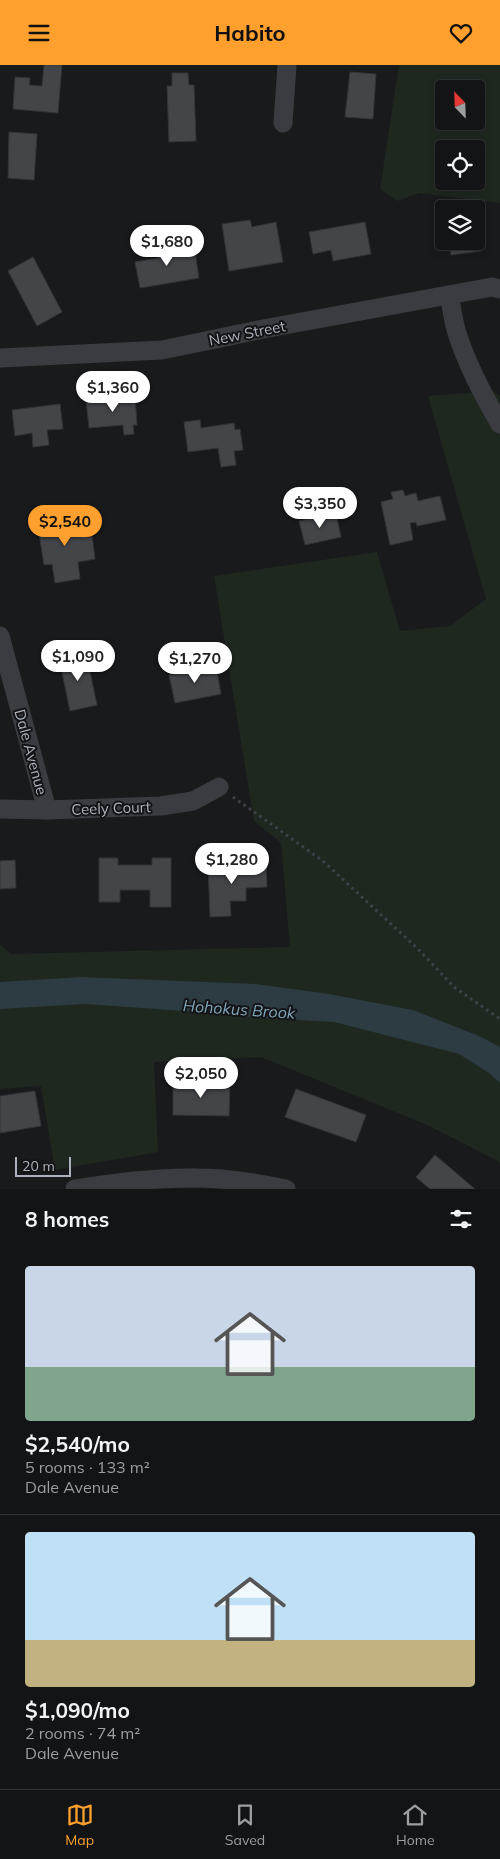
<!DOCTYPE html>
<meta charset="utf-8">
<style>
:root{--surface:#131415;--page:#202122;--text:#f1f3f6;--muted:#9d9ea0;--line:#323334;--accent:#ff9f2e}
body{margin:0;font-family:Mulish,sans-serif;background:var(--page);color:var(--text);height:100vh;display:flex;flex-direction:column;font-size:19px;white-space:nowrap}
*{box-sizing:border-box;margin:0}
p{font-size:16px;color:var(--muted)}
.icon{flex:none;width:28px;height:28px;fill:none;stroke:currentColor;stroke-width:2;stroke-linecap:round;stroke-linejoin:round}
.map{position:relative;height:1124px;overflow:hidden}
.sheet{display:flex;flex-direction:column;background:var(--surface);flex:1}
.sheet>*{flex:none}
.needle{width:32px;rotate:337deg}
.controls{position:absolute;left:435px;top:15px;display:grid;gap:10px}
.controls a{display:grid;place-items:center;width:50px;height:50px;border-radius:5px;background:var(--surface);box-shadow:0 2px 8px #0003,0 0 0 1px var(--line);font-size:25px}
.scale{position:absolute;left:15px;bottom:12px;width:56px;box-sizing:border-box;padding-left:5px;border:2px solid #abb2bd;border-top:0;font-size:14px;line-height:18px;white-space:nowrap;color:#abb2bd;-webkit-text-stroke:4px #141417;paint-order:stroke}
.price{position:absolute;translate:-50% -42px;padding:0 11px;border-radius:18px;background:#fff;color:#222;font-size:16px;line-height:32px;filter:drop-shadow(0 1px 2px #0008)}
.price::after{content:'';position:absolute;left:50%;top:30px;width:15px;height:11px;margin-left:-8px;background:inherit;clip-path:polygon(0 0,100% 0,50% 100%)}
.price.on{background:var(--accent);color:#111}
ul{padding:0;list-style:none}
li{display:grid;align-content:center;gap:10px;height:265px;padding:0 25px}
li+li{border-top:1px solid var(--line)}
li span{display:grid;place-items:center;height:155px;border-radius:5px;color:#555}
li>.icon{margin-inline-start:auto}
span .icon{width:90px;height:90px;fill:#fffc;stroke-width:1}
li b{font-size:21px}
h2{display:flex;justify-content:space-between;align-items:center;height:60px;padding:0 25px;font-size:21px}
header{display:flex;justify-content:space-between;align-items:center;height:65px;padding:0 25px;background:var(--accent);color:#111;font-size:22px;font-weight:700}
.tabs{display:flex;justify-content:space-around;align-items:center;height:70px;border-top:1px solid var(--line);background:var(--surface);font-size:14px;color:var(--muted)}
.tabs a{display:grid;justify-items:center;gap:2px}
.tabs .on{color:var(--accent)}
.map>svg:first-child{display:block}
.green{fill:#1e281f;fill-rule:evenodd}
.water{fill:#2d3b42}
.building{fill:#434549;stroke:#333438}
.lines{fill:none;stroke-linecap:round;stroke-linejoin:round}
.path{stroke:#404348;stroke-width:3;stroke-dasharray:2.5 4;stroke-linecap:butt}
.minor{stroke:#3a3c41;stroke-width:19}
.labels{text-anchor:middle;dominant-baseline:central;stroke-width:4;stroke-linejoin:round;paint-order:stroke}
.street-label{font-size:15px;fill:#abb2bd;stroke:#141417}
.water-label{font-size:16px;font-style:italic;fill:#7fa6ba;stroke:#141417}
</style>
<header><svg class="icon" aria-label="menu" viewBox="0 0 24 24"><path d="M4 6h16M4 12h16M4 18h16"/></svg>Habito<svg class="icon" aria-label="heart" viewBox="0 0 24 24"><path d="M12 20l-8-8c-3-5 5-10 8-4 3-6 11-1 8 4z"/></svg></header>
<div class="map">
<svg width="500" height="1124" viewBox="0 0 500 1124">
<rect width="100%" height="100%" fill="#191a1c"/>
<g class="green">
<path d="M399,0h101v138l-81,-10 -21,8 -18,-12zM444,24h32v32h-32zM444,84h32v32h-32z"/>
<polygon points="491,326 500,330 500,1097 427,1060 261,992 154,997 158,1087 55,1105 41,1021 0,1024 0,879 11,889 290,882 281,778 254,756 214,511 377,487 400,566 450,561 486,534 428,331"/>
</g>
<polygon class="water" points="81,912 256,919 329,929 413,945 479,971 500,982 500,1018 489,1008 459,989 334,957 263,953 199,947 85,939 0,944 0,917"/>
<g class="building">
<polygon points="44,0 62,0 58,48 13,44 15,12 30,13 29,20 42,21"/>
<polygon points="350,7 376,9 373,54 345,52"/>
<polygon points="172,8 188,8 189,20 194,20 196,76 169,77 167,21 172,21"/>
<polygon points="9,67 37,69 34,115 8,113"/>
<polygon points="250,155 252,162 276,157 283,197 229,206 222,159"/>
<polygon points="365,157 371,189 333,196 331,185 313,189 309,167"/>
<polygon points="476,161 478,161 481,186 451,190 449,176 476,176"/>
<polygon points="175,177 178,190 195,187 199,213 140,223 135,197 158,193 156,180"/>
<polygon points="33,192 62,247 37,261 8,206"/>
<polygon points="135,330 137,360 133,360 134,369 124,370 123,360 89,363 86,335"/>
<polygon points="60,339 63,364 47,365 49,380 33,382 32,368 15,371 12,345"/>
<polygon points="200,355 201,363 234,358 235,365 240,364 243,385 234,386 236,400 221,402 218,383 188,387 184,357"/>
<polygon points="403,425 405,431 416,428 418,436 440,431 446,455 417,461 416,457 410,458 413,475 390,480 381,437 393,434 391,427"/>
<polygon points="336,448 341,472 305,480 299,456"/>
<polygon points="73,450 75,465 91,463 95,494 78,497 80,514 55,518 52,499 44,500 37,455"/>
<polygon points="86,588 97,640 70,646 59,593"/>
<polygon points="216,601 221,629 175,638 169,610"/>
<polygon points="99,793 118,793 118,800 152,800 152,793 171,793 171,842 150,842 150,825 120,825 120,837 99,837"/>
<polygon points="15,795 16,823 0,824 0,796"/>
<polygon points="245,797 246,801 266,800 267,822 246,823 246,836 230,836 231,851 210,852 208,798"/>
<polygon points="173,1018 230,1019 229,1051 173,1050"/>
<polygon points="296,1024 366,1050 356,1077 285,1052"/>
<polygon points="35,1026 41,1061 0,1068 0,1031"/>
<polygon points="435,1090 475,1124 430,1124 416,1112"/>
</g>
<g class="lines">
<polyline class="path" points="233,732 323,796 418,884 454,922 500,954"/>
<g class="minor">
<polyline points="283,58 287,0"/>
<path d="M449,230c3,12 4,26 8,38 10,32 26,62 43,91"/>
<polyline points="0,293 162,285 263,264 492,222 500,224"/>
<polyline points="0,571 47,745"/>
<polyline points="0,744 47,745 161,741 193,736 219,722"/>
<path d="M75,1124c41,-6 81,-12 123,-11 30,0 59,5 88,11"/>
</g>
</g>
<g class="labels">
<g class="street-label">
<text transform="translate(247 268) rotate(-11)">New Street</text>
<text transform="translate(31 687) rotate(75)">Dale Avenue</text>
<text transform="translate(111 743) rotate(-2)">Ceely Court</text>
</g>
<g class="water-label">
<text transform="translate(239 944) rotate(4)">Hohokus Brook</text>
</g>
</g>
</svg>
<div class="controls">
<a><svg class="needle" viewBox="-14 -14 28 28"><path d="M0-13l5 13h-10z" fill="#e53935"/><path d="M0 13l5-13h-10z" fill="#9d9ea0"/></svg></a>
<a><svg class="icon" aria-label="locate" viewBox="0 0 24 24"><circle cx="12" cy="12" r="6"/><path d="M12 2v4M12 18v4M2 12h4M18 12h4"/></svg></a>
<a><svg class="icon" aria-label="layers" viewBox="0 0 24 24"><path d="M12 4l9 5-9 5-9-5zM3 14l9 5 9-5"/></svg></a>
</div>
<div class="scale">20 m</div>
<b class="price" style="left:167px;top:202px">$1,680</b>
<b class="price" style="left:113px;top:348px">$1,360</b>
<b class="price" style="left:320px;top:464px">$3,350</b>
<b class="price on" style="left:65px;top:482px">$2,540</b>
<b class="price" style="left:78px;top:617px">$1,090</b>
<b class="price" style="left:195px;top:619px">$1,270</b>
<b class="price" style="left:232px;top:820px">$1,280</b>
<b class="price" style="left:201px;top:1034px">$2,050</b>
</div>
<section class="sheet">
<h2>8 homes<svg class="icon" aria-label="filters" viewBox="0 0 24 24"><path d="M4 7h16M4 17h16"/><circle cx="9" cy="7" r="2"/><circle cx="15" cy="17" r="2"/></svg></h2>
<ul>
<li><span style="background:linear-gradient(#c9d6e8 65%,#7fa58c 0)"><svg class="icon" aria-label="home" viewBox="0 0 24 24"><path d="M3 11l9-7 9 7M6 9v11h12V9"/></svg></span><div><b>$2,540/mo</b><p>5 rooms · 133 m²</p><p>Dale Avenue</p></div></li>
<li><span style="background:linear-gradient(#bfe0f5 70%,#c2b280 0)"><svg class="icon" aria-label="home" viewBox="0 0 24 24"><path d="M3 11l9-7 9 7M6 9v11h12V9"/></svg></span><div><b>$1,090/mo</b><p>2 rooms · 74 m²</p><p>Dale Avenue</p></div></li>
</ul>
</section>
<nav class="tabs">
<a class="on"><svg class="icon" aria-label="map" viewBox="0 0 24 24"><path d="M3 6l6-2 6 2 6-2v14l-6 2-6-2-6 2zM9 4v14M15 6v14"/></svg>Map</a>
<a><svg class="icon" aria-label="saved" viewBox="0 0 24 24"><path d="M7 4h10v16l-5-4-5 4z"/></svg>Saved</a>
<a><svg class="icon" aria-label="home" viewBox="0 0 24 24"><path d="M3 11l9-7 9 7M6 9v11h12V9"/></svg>Home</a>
</nav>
